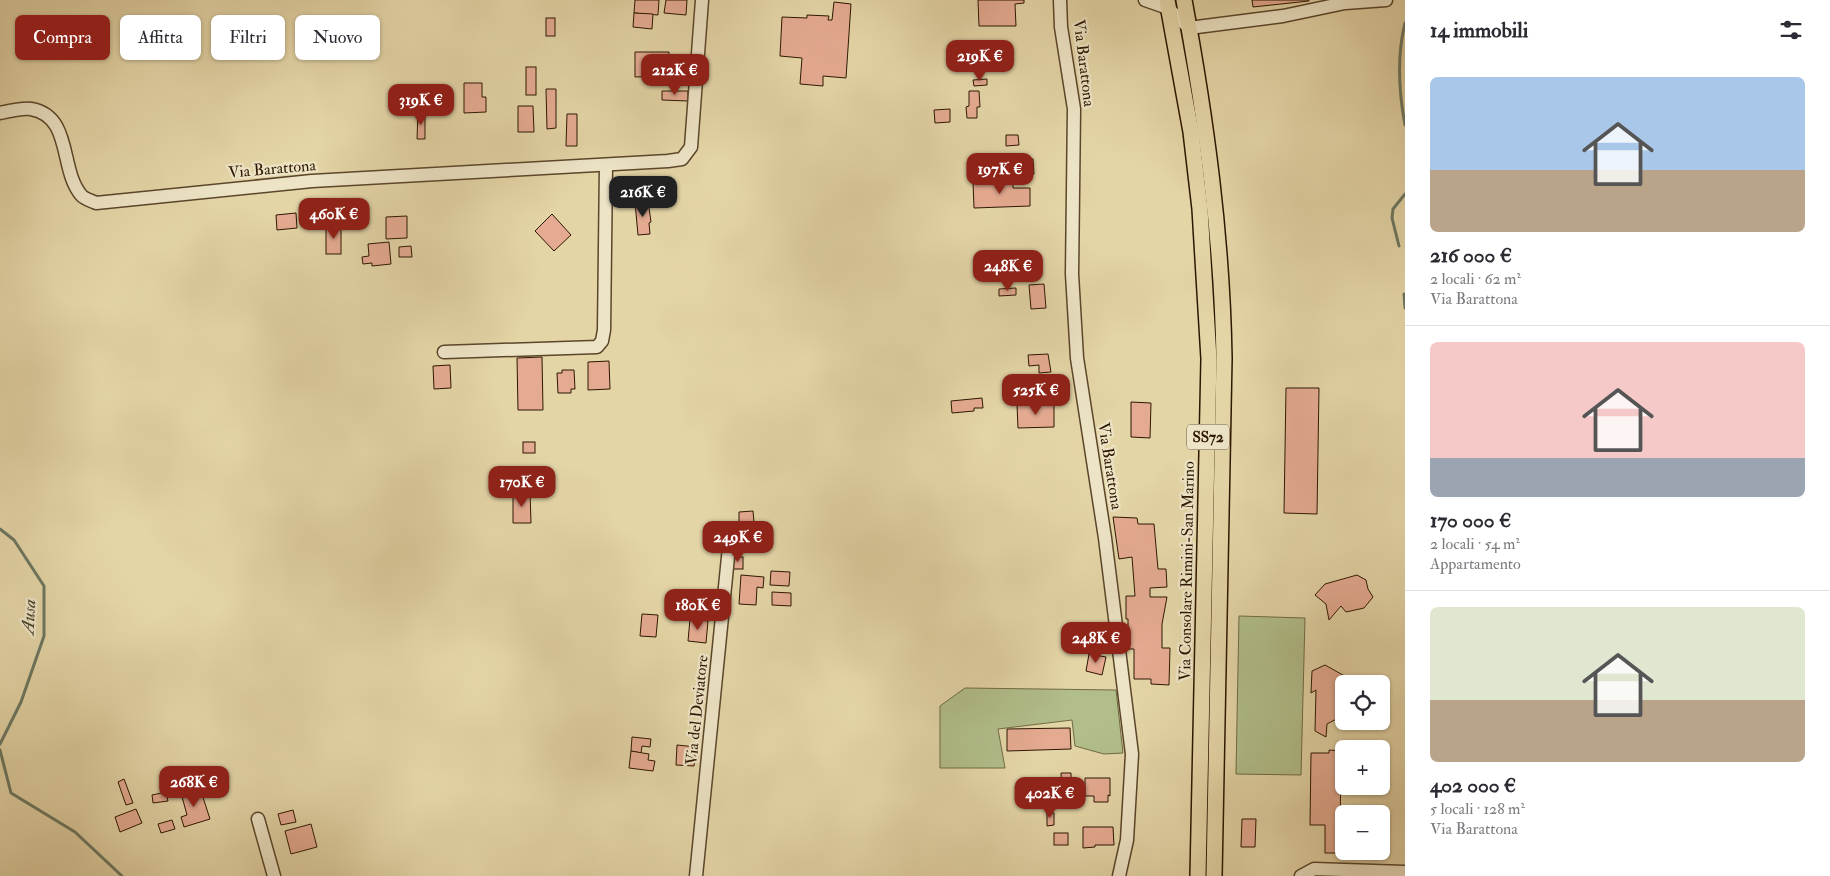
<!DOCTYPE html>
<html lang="it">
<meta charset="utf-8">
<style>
:root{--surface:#fff;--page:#f2f2f3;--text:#2b2b33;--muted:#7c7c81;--line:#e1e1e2;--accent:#8f2418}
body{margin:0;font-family:"IM FELL Double Pica",serif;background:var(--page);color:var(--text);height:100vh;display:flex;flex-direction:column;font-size:19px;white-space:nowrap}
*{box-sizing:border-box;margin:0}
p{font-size:16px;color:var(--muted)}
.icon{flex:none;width:28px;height:28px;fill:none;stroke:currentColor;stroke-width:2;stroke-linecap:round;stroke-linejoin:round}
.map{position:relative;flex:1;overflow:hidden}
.drawer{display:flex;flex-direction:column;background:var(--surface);width:425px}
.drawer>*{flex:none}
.top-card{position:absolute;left:15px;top:15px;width:475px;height:45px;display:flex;gap:10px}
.tools{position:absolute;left:1335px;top:675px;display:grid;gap:10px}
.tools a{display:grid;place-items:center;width:55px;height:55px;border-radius:8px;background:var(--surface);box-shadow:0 1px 4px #0004;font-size:25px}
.price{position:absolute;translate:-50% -42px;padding:0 11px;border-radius:10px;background:var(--accent);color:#fff;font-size:16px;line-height:32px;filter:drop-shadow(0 1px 2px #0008)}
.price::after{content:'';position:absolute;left:50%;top:30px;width:15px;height:11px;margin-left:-8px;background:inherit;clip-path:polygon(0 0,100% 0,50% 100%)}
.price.active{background:#222;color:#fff}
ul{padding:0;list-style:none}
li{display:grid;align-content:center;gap:10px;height:265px;padding:0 25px}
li+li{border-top:1px solid var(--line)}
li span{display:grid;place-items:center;height:155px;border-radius:8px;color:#555}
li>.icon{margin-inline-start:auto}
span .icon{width:90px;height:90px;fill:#fffc;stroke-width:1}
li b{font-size:21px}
h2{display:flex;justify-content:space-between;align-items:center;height:60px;padding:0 25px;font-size:21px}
.pill{padding:0 18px;border-radius:8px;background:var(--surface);box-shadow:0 1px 4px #0004;font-size:18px;line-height:45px}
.pill.active{background:var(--accent);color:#fff}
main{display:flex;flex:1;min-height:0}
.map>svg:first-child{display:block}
.green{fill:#b1be8a;stroke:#6f6a45}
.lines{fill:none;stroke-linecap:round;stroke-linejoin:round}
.stream{stroke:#6c7862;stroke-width:3}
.building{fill:#e5ab92;stroke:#2d1700}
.minor-casing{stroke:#5b462a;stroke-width:15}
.major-casing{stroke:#2d1700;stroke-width:18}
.minor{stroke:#ede4c6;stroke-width:12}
.major{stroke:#e4d5a7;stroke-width:15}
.labels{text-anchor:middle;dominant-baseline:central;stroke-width:4.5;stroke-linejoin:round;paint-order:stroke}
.shield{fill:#ede4c6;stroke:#67543b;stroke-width:1}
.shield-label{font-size:15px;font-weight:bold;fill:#2d1700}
.street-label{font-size:16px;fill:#2d1700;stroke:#ede4c6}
.water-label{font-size:18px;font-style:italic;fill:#4c4831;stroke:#ede4c6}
</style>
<main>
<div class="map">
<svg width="1405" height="876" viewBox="0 0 1405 876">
<rect width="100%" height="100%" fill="#e4d5a7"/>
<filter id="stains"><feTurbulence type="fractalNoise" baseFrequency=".004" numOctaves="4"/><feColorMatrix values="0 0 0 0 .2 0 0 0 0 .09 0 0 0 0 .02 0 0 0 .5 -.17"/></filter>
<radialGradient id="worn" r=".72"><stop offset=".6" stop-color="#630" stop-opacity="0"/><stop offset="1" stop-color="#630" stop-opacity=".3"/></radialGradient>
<g class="green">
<polygon points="1239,616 1305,618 1301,775 1236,774"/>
<polygon points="965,688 1116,690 1123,753 1104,754 1075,746 1072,720 998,729 1005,768 940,768 940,706"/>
</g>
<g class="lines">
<g class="stream">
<path d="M1405,23c-8,32 -6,70 0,102"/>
<polyline points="1399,246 1392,218 1393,209 1405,194"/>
<polyline points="1404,294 1405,308"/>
<polyline points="0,529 14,540 44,586 44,636 21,702 0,744"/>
<polyline points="0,750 11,793 75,832 122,876"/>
</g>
</g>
<g class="building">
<polygon points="635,0 659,0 658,15 634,13"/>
<polygon points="666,0 687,0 686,15 664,13"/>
<polygon points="978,0 1024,0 1024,3 1015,4 1016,26 979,26"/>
<polygon points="1252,0 1309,0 1309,1 1253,7"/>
<polygon points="834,2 851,4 846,78 823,76 823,86 800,84 802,58 780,56 782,17 807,18 807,15 829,16 828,20 832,20"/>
<polygon points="634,13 653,14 652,29 633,27"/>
<rect x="546" y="18" width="9" height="18"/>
<polygon points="635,52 669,52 669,76 635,77"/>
<rect x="526" y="67" width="10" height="28"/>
<polygon points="987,79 987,85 974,86 973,80"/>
<polygon points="464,83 482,83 482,97 486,97 486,112 464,113"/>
<polygon points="546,89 556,89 556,128 547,129"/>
<polygon points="662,91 688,91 688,101 662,100"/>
<polygon points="969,91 979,91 980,107 977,107 977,118 967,118 966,107 969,106"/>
<polygon points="518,106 533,106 534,132 518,132"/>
<polygon points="950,109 950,122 935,123 934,110"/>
<polygon points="418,111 425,112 425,139 417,139"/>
<polygon points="567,114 577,114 577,146 566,146"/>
<polygon points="1006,135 1018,135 1019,145 1006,146"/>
<polygon points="1022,159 1033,159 1034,174 1023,175"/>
<polygon points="1013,180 1013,188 1030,188 1030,206 974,208 973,182"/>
<polygon points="648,201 651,222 649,223 650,234 638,235 635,202"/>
<polygon points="296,213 297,228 277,230 276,215"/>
<polygon points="552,214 571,235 554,251 535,231"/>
<polygon points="407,216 407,238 386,239 386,217"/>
<rect x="326" y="227" width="15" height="27"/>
<polygon points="389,242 391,264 372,266 372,263 363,264 362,257 369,256 368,244"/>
<polygon points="411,246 412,257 399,257 399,247"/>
<polygon points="1044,284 1046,308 1031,309 1029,285"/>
<polygon points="1016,288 1016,295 999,296 999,289"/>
<polygon points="1048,354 1051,372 1039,373 1039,365 1029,366 1028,355"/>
<polygon points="542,357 543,410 518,410 517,358"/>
<polygon points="609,361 610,389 588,390 588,362"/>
<polygon points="450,365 451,388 434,389 433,366"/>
<polygon points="562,370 574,370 575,389 571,389 571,393 558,393 557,373 562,373"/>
<polygon points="1286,388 1319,388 1317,514 1284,513"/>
<polygon points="982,398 983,408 974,408 974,411 952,413 951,401"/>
<polygon points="1131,402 1151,403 1150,438 1131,437"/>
<polygon points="1054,404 1054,427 1018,428 1017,405"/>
<rect x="523" y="442" width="12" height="11"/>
<polygon points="513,492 530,492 531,523 513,523"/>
<polygon points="753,511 754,522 739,523 739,512"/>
<polygon points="1113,517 1137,518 1138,524 1154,524 1158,569 1166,569 1167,587 1150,588 1150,597 1167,597 1162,624 1162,648 1170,648 1169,685 1151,684 1151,679 1134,679 1134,649 1128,649 1128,619 1126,619 1126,596 1135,596 1132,557 1119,559"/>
<rect x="732" y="557" width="11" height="12"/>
<polygon points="771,571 790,572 789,586 770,585"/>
<polygon points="741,575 764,577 763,588 757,587 756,605 739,604"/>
<polygon points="1357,575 1366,580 1368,589 1373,597 1364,608 1346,612 1341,606 1329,620 1326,604 1315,595 1325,584"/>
<polygon points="772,592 791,593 791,606 772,605"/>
<polygon points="642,614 658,615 656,637 640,636"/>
<polygon points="690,619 708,621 706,643 688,641"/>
<polygon points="1089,654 1106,657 1102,675 1086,671"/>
<polygon points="1325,665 1359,684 1344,684 1344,715 1327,724 1326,737 1315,731 1316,690 1311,693 1312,671"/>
<polygon points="1070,728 1071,749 1007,751 1007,729"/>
<polygon points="632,737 651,739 650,747 642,746 641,753 631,751"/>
<polygon points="677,745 696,747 694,766 676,765"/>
<polygon points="1329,750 1341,751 1340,841 1336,841 1336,853 1325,853 1325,825 1310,825 1311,753 1329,753"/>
<polygon points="631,751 649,754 648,760 655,761 653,771 629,768"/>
<polygon points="1061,773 1071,773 1071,797 1062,797"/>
<polygon points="1085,778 1110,778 1110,796 1108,795 1108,802 1094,802 1094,796 1085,796"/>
<polygon points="124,779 133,803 126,805 118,782"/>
<polygon points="200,788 210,819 184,827 181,817 187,815 181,793"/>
<polygon points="166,792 168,801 153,803 152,795"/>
<polygon points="136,809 142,823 120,832 115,817"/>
<polygon points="293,810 296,822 281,825 278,814"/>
<polygon points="1047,813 1054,813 1054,825 1047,826"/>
<polygon points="1242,819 1256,819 1255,847 1241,847"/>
<polygon points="172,820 175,829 161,833 158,824"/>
<polygon points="311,824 317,847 291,854 285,831"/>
<polygon points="1083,827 1113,827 1114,845 1095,845 1095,847 1083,848"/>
<rect x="1054" y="833" width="14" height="12"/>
</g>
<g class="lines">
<defs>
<g id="minor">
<polyline points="1060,0 1061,27 1074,109 1072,274 1077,358 1105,538 1132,754 1127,840 1119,876"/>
<polyline points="1145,0 1168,8 1189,28 1283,16 1345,3 1386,0"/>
<path d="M0,113c9,-2 22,-5 31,-4 42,7 28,62 51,87 3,3 10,5 14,7l216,-22 356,-20 14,-2 9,-12 11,-147"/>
<polyline points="444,352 597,347 602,341 604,330 606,165"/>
<polyline points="258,819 274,876"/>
<polyline points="696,876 729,547"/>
<polyline points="1301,876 1314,869 1405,872"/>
</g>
<g id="major">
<polyline points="1167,0 1191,132 1200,209 1209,359 1198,876"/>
<path d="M1184,0c22,120 38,236 40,358l-10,518"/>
</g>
</defs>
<use href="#minor" class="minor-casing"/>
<use href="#major" class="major-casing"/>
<use href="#minor" class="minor"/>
<use href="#major" class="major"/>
</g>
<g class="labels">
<rect class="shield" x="1187" y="424.5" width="42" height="25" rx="4"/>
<g class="shield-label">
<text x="1208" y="437">SS72</text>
</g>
<g class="street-label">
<text transform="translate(1084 63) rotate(83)">Via Barattona</text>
<text transform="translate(272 169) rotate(-5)">Via Barattona</text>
<text transform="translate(1110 466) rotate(81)">Via Barattona</text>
<text transform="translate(1187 571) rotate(-89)">Via Consolare Rimini-San Marino</text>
<text transform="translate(697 710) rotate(-84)">Via del Deviatore</text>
</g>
<g class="water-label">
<text transform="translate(29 617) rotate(-87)">Ausa</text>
</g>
</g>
<rect width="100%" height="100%" filter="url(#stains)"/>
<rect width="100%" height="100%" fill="url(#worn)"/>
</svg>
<div class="tools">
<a><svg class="icon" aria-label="locate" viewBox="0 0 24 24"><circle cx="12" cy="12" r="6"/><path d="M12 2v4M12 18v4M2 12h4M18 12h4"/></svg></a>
<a>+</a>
<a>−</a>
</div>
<b class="price" style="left:980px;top:82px">219K €</b>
<b class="price" style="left:675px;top:96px">212K €</b>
<b class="price" style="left:421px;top:126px">319K €</b>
<b class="price" style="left:1000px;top:195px">197K €</b>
<b class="price active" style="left:643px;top:218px">216K €</b>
<b class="price" style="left:334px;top:240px">460K €</b>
<b class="price" style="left:1008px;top:292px">248K €</b>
<b class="price" style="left:1036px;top:416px">525K €</b>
<b class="price" style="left:522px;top:508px">170K €</b>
<b class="price" style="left:738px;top:563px">249K €</b>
<b class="price" style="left:698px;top:631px">180K €</b>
<b class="price" style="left:1096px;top:664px">248K €</b>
<b class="price" style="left:194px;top:808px">268K €</b>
<b class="price" style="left:1050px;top:819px">402K €</b>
<div class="top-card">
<a class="pill active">Compra</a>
<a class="pill">Affitta</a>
<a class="pill">Filtri</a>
<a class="pill">Nuovo</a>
</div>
</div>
<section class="drawer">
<h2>14 immobili<svg class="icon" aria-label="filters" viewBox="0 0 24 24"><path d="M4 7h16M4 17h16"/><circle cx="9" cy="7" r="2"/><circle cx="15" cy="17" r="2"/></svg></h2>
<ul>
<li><span style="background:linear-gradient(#a9c7e8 60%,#b9a48a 0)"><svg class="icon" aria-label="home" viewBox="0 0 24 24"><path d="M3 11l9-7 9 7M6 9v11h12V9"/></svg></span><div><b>216 000 €</b><p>2 locali · 62 m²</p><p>Via Barattona</p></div></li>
<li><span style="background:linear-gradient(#f6c9c9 75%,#9aa5b1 0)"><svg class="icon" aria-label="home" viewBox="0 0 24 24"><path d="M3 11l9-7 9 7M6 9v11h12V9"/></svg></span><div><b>170 000 €</b><p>2 locali · 54 m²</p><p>Appartamento</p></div></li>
<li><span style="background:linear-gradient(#dfe7d0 60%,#b9a48a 0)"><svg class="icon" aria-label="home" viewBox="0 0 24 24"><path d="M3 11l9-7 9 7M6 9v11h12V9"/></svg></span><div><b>402 000 €</b><p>5 locali · 128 m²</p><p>Via Barattona</p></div></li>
</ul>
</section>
</main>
